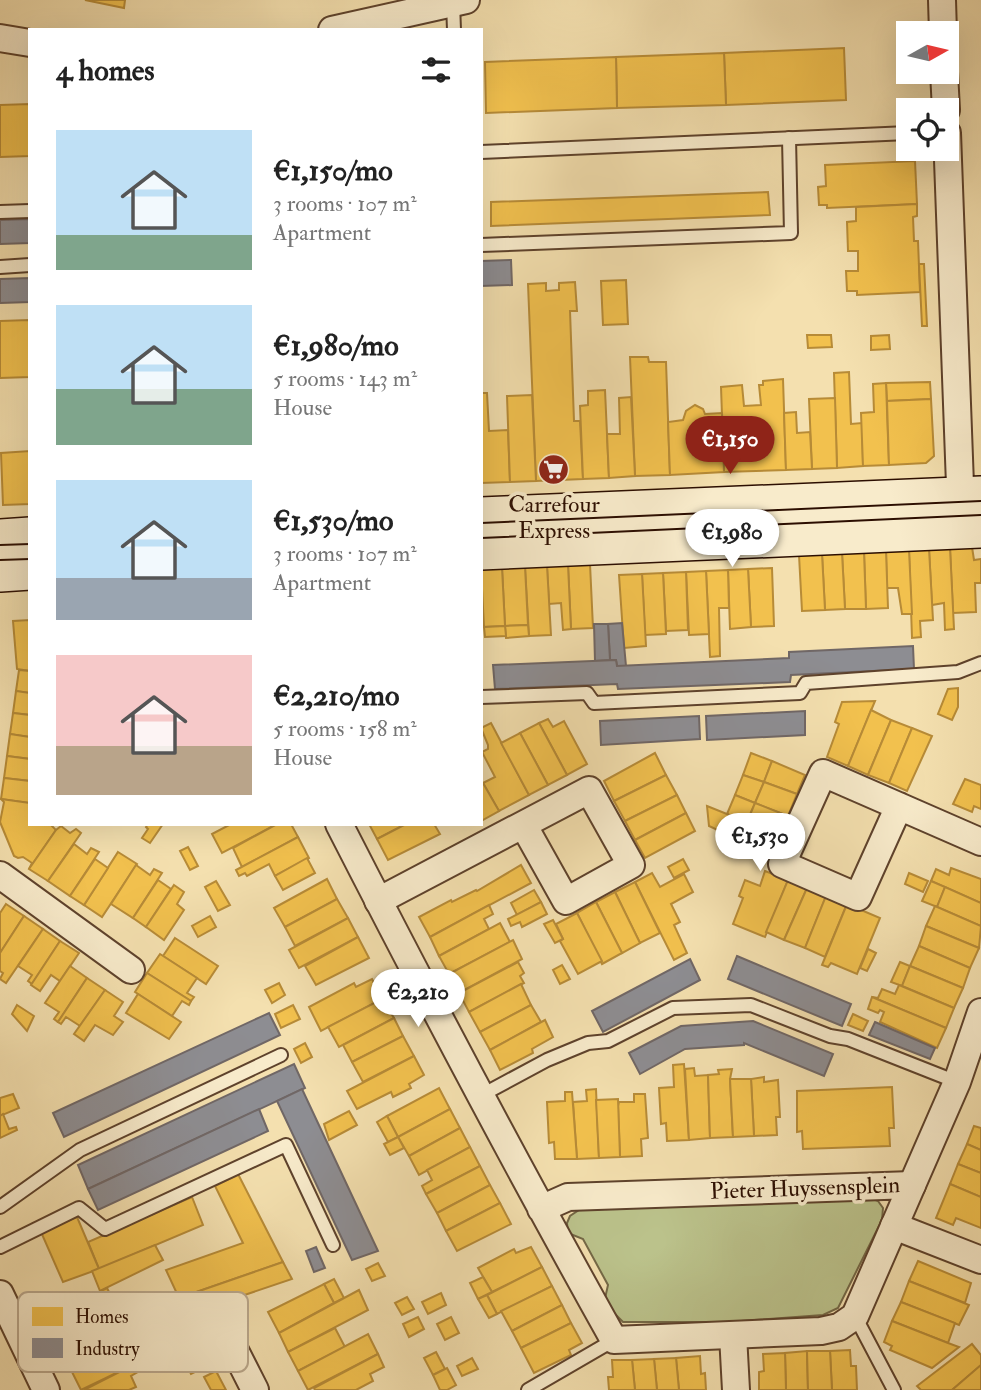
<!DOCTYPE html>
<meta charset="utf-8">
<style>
:root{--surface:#fff;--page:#f2f2f2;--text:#222;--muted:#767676;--accent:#8f2418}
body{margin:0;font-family:"IM FELL Double Pica",serif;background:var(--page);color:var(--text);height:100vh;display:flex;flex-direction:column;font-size:26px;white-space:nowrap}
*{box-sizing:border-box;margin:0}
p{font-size:23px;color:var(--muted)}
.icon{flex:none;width:38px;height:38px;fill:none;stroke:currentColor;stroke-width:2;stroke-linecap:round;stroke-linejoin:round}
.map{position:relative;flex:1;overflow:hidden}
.sheet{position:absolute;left:28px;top:28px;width:455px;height:798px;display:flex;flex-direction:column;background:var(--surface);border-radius:0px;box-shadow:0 7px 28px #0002}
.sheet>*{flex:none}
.needle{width:46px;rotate:82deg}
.buttons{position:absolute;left:896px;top:21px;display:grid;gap:14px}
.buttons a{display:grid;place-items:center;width:63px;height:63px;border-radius:0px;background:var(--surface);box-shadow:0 7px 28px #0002;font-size:35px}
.price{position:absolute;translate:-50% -60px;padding:0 16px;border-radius:24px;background:#fff;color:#222;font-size:23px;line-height:46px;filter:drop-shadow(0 2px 4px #0008)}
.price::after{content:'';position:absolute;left:50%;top:42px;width:21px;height:16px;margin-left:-10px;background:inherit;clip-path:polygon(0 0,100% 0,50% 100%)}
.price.on{background:var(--accent);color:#fff}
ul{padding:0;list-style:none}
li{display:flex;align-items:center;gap:21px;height:175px;padding:0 28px}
li span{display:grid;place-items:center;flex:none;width:196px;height:140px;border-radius:0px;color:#555}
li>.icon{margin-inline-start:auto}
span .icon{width:84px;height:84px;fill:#fffc;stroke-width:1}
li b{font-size:30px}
h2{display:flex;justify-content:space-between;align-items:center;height:84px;padding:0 28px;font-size:30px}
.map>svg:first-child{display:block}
.green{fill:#bbc28b;stroke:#746846;stroke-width:2}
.homes{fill:#f2c14e;stroke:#b78b37;stroke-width:2}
.industry{fill:#8d8d92;stroke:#706766;stroke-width:2}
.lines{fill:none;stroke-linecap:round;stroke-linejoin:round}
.lane-casing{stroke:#5e422c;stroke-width:16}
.street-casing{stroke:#5e422c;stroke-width:30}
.secondary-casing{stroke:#2c0e01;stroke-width:40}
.lane{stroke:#f8ebcb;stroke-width:12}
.street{stroke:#f8ebcb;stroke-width:26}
.secondary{stroke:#f8ebcb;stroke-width:37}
.tram{stroke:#2c0e01;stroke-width:2}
.labels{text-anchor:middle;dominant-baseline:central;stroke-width:7;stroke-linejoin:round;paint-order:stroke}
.poi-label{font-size:23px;fill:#2c0e01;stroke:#f8ebcb}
.street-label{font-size:23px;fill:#2c0e01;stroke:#f8ebcb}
.key{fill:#f8ebcb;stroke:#bba98e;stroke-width:2}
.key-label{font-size:19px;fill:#2c0e01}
</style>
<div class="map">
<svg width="981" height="1390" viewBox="0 0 981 1390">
<rect width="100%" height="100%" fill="#f4e0af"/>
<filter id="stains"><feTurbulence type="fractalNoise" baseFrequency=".00286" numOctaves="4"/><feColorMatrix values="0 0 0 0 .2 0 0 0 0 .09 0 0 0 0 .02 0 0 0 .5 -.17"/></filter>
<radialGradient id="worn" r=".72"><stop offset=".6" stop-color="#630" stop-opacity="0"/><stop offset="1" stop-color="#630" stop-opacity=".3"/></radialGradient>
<polygon class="green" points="868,1197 878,1201 883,1208 882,1220 838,1308 823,1315 728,1322 623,1322 604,1303 608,1285 583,1239 568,1233 567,1223 570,1216 579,1210"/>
<g class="homes">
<polygon points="85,0 125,0 124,8"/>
<polygon points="844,48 846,100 726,105 724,53"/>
<polygon points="724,53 726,105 617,108 616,57"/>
<polygon points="616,57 617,108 486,113 485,62"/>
<polygon points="30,104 30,156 0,157 0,105"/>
<polygon points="915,161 917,204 827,208 827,205 819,205 818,187 826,186 825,165"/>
<polygon points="768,192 770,215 491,226 491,202"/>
<polygon points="917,204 917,216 913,217 914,241 918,241 920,292 857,295 857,291 847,291 846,271 858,271 858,251 848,251 847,222 856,221 856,207"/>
<polygon points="919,264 924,264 927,326 922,326"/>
<polygon points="626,280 628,324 603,325 601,281"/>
<polygon points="575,282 577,311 570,311 574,421 580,421 583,479 536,481 528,284 546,283 546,291 559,290 559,283"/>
<polygon points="29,320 30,377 0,378 0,321"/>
<polygon points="807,335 831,335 832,347 808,348"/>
<polygon points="889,335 890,349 871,350 871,336"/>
<polygon points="630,357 648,357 649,362 666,362 670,475 635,476"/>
<polygon points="849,372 851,424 862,423 863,466 837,468 834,373"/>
<polygon points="783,379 786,470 724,472 721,387 742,385 744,406 761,405 759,385 763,385 763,381"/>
<polygon points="930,382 931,399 887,401 886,383"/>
<polygon points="886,383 889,465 863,466 861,413 874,412 873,384"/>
<polygon points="605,390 609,478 583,479 580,406 588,405 588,391"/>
<polygon points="481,393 487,393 489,431 508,430 510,482 481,483"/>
<polygon points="532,395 536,481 510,482 507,396"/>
<polygon points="631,397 635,476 609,478 607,434 620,434 619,398"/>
<polygon points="835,398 837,468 812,469 809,399"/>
<polygon points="931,399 934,456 926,463 889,465 887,401"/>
<polygon points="695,405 703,409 705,414 722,413 724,472 670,475 668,422 683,420 686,411"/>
<polygon points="796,412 797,433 810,432 812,469 786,470 784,413"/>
<polygon points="30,451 30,504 3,505 1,453"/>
<polygon points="972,547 974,560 981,559 981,583 975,583 976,612 953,613 950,548"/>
<polygon points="950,548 954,629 945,630 944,603 932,605 929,549"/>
<polygon points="929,549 933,620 920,621 921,637 912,638 909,550"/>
<polygon points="909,550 912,614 902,614 898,588 887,588 886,551"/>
<polygon points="886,551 888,608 866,609 864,552"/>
<polygon points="864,552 866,609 845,609 842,553"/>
<polygon points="842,553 845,609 825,610 822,554"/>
<polygon points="822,554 825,610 802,611 799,555"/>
<polygon points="590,564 593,628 571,629 568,565"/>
<polygon points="568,565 571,629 563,630 561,603 549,604 547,566"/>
<polygon points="547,566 551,635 529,636 525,567"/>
<polygon points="525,567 528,625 505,626 502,568"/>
<polygon points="502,568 505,626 484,627 481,569"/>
<polygon points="772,568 774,626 751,627 748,569"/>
<polygon points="748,569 751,627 730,629 728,570"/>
<polygon points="728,570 729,608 719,608 720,656 710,657 706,571"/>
<polygon points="706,571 709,634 689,635 686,572"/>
<polygon points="686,572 688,630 666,631 663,573"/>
<polygon points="663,573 666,634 645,635 642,574"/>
<polygon points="642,574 646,646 624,648 619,575"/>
<polygon points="30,620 30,671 17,669 13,621"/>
<polygon points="528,625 529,636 506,638 505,626"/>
<polygon points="505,626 506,636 485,637 484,627"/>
<polygon points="19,670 30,671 30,693 16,691"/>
<polygon points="958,688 958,707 952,720 938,714 948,689"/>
<polygon points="16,691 30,693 30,715 13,713"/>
<polygon points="875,701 848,766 827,757 839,724 835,722 842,702"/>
<polygon points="871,710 891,720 868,775 848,766"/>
<polygon points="13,713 30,715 30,737 10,734"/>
<polygon points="548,719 553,727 564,721 587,764 567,775 539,723"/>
<polygon points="891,720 912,728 889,783 868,775"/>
<polygon points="491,723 529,795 499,811 483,783 495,777 482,752 488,749 488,745 481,728"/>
<polygon points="539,723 567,775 548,785 520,733"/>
<polygon points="912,728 932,736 907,791 889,783"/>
<polygon points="520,733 548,785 529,795 501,743"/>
<polygon points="10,734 30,737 30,759 7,756"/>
<polygon points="655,753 666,775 614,801 604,781"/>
<polygon points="751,753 772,761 764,782 743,775"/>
<polygon points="7,756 30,759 30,781 4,778"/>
<polygon points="772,761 805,775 797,794 764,782"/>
<polygon points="666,775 677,795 625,821 614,801"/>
<polygon points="743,775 764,782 755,803 735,795"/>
<polygon points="4,778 30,781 30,803 1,799"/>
<polygon points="965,779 981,785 981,809 974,806 972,812 953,804"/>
<polygon points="764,782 797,794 788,816 755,803"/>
<polygon points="483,783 499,811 481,821 481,784"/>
<polygon points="677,795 686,813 635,840 625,821"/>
<polygon points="735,795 755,803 747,822 727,814"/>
<polygon points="1,799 30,803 30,824 50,824 56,830 29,869 32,863 23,857 18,858 14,856 0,822 4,802"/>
<polygon points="755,803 788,816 780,835 747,822"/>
<polygon points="707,806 747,822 739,842 718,833 720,831 709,826"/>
<polygon points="686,813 695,831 645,858 635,840"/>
<polygon points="747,822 780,835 772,856 739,842"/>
<polygon points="148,824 163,824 150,843 142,838 148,829 146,827"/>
<polygon points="231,824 277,824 222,853 212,834"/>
<polygon points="277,824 291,824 298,837 242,867 233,848"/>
<polygon points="369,824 406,824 377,839"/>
<polygon points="406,824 434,824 440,834 388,860 377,839"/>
<polygon points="61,826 70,833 76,829 81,833 48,881 29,869 56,830"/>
<polygon points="298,837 309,858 275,876 269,864 247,876 245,873 239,876 236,870"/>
<polygon points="74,844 87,854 91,848 99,852 70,896 48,881"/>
<polygon points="188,847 198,866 190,870 180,851"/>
<polygon points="118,852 137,864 102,917 84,905"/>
<polygon points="307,858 315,873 283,890 275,876"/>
<polygon points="95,859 108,868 84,905 70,896"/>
<polygon points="683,859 689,870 674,878 668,867"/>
<polygon points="136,865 150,875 154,869 162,873 133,918 111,904"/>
<polygon points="521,865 531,883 430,937 419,917 451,900 452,902 476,890 477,891"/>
<polygon points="951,868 981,879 981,903 931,881 936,869 949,875"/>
<polygon points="765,871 788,880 765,937 733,924 743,898 739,896 745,880 760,886"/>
<polygon points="652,873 660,887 684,874 693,892 671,904 680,922 674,925 687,953 674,960 635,882"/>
<polygon points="909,873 928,881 923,892 905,884"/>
<polygon points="327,879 337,899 285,927 274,908"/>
<polygon points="158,880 171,889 146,927 133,918"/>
<polygon points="788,880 807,888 784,940 766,932"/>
<polygon points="216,881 230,905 218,911 205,887"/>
<polygon points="931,881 945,887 937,907 922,901"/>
<polygon points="635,882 660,933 640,943 615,892"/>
<polygon points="174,885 184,892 177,904 184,910 164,940 146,927"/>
<polygon points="945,887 981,903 981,926 937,907"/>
<polygon points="807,888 826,896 805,948 784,940"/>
<polygon points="534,890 541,902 517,915 511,903"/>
<polygon points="615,892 640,943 622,953 596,902"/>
<polygon points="826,896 847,904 825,957 805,948"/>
<polygon points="337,899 348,918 295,946 285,927"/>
<polygon points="541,902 547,914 522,927 520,922 511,926 508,919"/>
<polygon points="596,902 622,953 602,964 577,913"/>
<polygon points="6,904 24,916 0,953 0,913"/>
<polygon points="847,904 880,918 857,974 831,963 828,967 822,965"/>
<polygon points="489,905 493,914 484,919 489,929 439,956 430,937"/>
<polygon points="935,906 981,926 979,948 926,926"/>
<polygon points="577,913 602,961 578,974 560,941 563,939 556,924"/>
<polygon points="24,916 43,929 6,983 0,979 3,973 0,971 0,953"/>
<polygon points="210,916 216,927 198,937 192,926"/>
<polygon points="348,918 358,937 299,968 289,950"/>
<polygon points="553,920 563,939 555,943 544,924"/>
<polygon points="500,923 510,942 449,974 439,956"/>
<polygon points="926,926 979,948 970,968 919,946"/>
<polygon points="43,929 60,941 32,984 28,981 32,975 18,966"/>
<polygon points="358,937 369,958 316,985 305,966"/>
<polygon points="175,938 218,966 206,984 163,956"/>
<polygon points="513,940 522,959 459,993 449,974"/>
<polygon points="60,941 79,953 60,981 51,975 40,991 31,985"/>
<polygon points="919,946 970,968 963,988 910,966"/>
<polygon points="868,949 876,953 867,971 860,968"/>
<polygon points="160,954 197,978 187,993 194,997 191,1001 147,973"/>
<polygon points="518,962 524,973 520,976 524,983 469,1012 459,993"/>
<polygon points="900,962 910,966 902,986 891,982"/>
<polygon points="562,965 570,979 560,984 553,970"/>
<polygon points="70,966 87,978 58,1022 54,1019 59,1012 45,1003"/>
<polygon points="910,966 963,988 954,1008 902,986"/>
<polygon points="147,973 191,1001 189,1005 182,1001 172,1016 135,992"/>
<polygon points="87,978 105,990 80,1026 66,1017 61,1024 58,1022"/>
<polygon points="372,979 382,999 321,1031 309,1007 354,983 356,987"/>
<polygon points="279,983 285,995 272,1003 265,990"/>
<polygon points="521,984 531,1005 480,1032 469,1012"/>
<polygon points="899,985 954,1008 946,1028 872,997 878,998 882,989 895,994"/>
<polygon points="105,990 123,1002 114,1016 123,1022 113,1035 95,1025 84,1041 74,1034"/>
<polygon points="138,994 181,1022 169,1039 126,1013"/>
<polygon points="872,997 946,1028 937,1048 880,1022 884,1012 880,1010 878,1013 868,1009"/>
<polygon points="382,999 394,1018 339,1047 328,1027"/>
<polygon points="17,1005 34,1016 27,1031 12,1014"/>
<polygon points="293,1005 300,1019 281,1028 275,1014"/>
<polygon points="531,1005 541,1022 490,1050 480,1032"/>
<polygon points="853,1014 868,1021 863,1031 848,1025"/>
<polygon points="394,1018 403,1036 352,1062 343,1045"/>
<polygon points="545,1020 553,1037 532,1049 533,1053 500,1070 490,1050"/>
<polygon points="403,1036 414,1056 363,1082 352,1062"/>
<polygon points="305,1043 312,1057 301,1063 294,1049"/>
<polygon points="414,1056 424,1075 409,1084 411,1088 393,1097 391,1092 357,1109 347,1091"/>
<polygon points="684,1064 689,1140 667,1141 666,1123 661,1124 659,1088 674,1087 673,1065"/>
<polygon points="694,1068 695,1076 708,1075 710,1138 689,1140 685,1069"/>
<polygon points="732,1069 730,1079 733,1137 710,1138 708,1075 719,1074 718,1070"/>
<polygon points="764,1077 764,1082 778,1080 780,1117 776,1117 777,1135 754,1136 751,1079"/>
<polygon points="730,1079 751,1079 754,1136 733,1137"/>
<polygon points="892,1087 894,1128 889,1128 890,1146 803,1149 802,1131 797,1132 797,1091"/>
<polygon points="439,1088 450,1109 398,1137 387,1116"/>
<polygon points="596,1089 599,1158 577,1159 573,1102 587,1101 586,1090"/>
<polygon points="565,1092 572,1092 577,1159 555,1159 554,1142 549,1143 547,1102 565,1101"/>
<polygon points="13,1094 19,1108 0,1116 0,1098"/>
<polygon points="634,1094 645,1094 648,1138 641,1139 642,1156 620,1157 618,1106 619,1102 634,1102"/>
<polygon points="618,1099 620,1157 599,1158 596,1100"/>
<polygon points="450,1109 460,1128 409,1156 398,1137"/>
<polygon points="349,1111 357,1125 329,1140 324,1124"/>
<polygon points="3,1114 9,1129 16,1127 17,1130 0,1138 0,1116"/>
<polygon points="387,1116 398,1137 388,1142 377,1122"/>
<polygon points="974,1126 981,1128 981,1150 967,1144"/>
<polygon points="460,1128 470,1147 419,1175 409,1156"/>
<polygon points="398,1137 404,1148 390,1155 384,1144"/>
<polygon points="967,1144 981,1150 981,1173 958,1164"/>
<polygon points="470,1147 480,1166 426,1194 422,1186 432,1180 427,1170"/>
<polygon points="958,1164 981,1173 981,1197 950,1184"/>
<polygon points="480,1166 490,1185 437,1213 426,1194"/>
<polygon points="238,1174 283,1262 179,1298 166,1270 243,1243 215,1186"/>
<polygon points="950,1184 981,1197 981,1228 956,1218 953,1225 936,1218"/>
<polygon points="490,1185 500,1203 446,1231 437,1213"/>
<polygon points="192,1197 203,1225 99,1269 88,1242"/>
<polygon points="500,1203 511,1224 457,1251 446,1231"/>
<polygon points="77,1217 99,1269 63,1282 41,1232"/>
<polygon points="155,1245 163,1260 100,1291 92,1271"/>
<polygon points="531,1247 542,1267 492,1292 478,1268 514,1249 516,1253"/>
<polygon points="918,1261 971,1283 965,1303 909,1281"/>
<polygon points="283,1262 292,1279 188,1314 179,1298"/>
<polygon points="378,1263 385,1276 372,1281 366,1269"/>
<polygon points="542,1267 552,1286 497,1314 487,1295"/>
<polygon points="483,1277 492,1292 478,1299 470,1283"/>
<polygon points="334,1279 344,1298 334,1303 324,1284"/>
<polygon points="909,1281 969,1305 959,1325 901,1302"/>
<polygon points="324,1284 334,1303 279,1333 268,1312"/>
<polygon points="552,1286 562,1305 512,1331 501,1311"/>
<polygon points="107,1288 114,1302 87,1314 93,1328 59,1344 46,1318"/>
<polygon points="359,1290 368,1310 288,1352 279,1333"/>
<polygon points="441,1293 446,1305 428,1314 422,1302"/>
<polygon points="487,1295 497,1314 489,1318 478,1299"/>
<polygon points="407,1297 414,1309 402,1315 395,1303"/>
<polygon points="901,1302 955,1323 948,1343 892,1321"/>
<polygon points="562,1305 571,1323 521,1348 512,1331"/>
<polygon points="418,1317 424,1329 409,1337 403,1324"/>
<polygon points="451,1317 459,1333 445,1340 437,1324"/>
<polygon points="892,1321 948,1343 959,1347 932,1368 890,1350 892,1346 884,1342"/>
<polygon points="571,1323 582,1343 569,1350 571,1355 534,1373 521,1348"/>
<polygon points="335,1328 345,1347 298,1371 288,1352"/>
<polygon points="368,1334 378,1354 308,1390 298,1371"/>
<polygon points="972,1344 981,1355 981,1365 952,1390 921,1390 917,1386"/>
<polygon points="117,1347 123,1359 130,1355 135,1364 81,1390 71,1370"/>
<polygon points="850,1350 851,1366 856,1366 857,1390 832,1390 830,1351"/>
<polygon points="207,1351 213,1363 191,1374 185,1362"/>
<polygon points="807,1351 808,1390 786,1390 785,1353"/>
<polygon points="807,1351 830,1351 832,1390 808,1390"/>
<polygon points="436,1352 445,1369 433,1375 424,1358"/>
<polygon points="785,1353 786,1390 759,1390 759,1372 764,1371 763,1354"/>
<polygon points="378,1354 384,1367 370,1374 373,1381 356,1390 315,1390 314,1388"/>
<polygon points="700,1356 701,1374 705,1373 706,1390 679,1390 676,1358"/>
<polygon points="472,1358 478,1369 462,1376 457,1366"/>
<polygon points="676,1358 679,1390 657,1390 654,1359"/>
<polygon points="654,1359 657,1390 635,1390 632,1360"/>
<polygon points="612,1360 632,1360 635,1390 609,1390 608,1377 613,1377"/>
<polygon points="141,1361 145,1368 131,1376 136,1387 129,1390 84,1390"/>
<polygon points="981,1365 981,1390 952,1390"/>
<polygon points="447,1368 456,1385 447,1390 440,1390 433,1375"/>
<polygon points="216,1371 226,1390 211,1390 204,1377"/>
</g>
<g class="industry">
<polygon points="30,219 30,243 0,244 0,220"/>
<polygon points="511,260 512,285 481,286 481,261"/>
<polygon points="30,278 30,302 0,303 0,279"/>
<polygon points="622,623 626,666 617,666 616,660 610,660 608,624"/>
<polygon points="594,624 608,624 610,660 595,661"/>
<polygon points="913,646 914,669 791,675 790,682 618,689 617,684 495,689 493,665 616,660 617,666 789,658 789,652"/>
<polygon points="805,711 805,735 707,740 706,716"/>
<polygon points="699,716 700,739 601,745 600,721"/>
<polygon points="737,956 851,1004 842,1026 728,979"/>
<polygon points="690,959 700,980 603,1032 592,1011"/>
<polygon points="269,1013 280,1035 64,1137 53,1113"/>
<polygon points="753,1021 833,1054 824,1076 744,1043 744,1045 685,1049 640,1074 629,1053 681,1026"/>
<polygon points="875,1022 935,1048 930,1059 869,1035"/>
<polygon points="294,1064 305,1088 88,1189 78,1165"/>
<polygon points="302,1089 378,1251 352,1260 277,1101"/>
<polygon points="259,1109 268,1131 98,1210 88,1189"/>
<polygon points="316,1247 325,1268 314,1272 306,1251"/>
</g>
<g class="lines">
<defs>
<g id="lane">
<polyline points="453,3 454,30"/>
<polyline points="481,152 908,133"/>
<polyline points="0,212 30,211"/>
<polyline points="481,245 791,233 789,138"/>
<polyline points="0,267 30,265"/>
<polyline points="481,697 587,693 594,703 800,693 806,683 958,672 981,663"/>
<polyline points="480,1096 547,1060 588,1043 608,1041 673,1008 751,1005 830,1036 848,1039 957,1082"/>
<polyline points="0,1207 80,1150 281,1055"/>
<polyline points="0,1247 79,1208 105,1229 286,1145 333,1245"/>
<polyline points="855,1316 894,1390"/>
<polyline points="528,1390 614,1340"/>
</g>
<g id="street">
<polyline points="942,0 943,33"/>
<polyline points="332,30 466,0"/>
<polyline points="0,38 30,43"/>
<polyline points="944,72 946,110"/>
<polyline points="947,133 961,512"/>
<polyline points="899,806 858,897 782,864 823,773 981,842"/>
<path d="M339,824c89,174 180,346 275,516l207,-9 18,-4 16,-11 57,-131 -344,12 -27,12"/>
<polyline points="0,875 131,970"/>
<polyline points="378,901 589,790 631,865 566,901 524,826"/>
<polyline points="912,1185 957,1082 981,1012"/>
<polyline points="894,1226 981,1260"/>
<polyline points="0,1294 46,1390"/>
<polyline points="220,1321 255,1390"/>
<polyline points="733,1335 736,1390"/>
</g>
<g id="secondary">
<polyline points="481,516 981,495"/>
<polyline points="0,538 30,536"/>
<polyline points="481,551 981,529"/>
<polyline points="0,573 30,571"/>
</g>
</defs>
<use href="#lane" class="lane-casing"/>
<use href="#street" class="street-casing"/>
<use href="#secondary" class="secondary-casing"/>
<use href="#lane" class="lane"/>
<use href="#street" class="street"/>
<use href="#secondary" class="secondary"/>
<g class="tram">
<polyline points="481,523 981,501"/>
<polyline points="481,538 981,515"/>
<polyline points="0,545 30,544"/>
<polyline points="0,560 30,559"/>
</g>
</g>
<defs>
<symbol id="supermarket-disc" viewBox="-11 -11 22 22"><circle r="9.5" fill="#8f2418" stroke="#f8ebcb"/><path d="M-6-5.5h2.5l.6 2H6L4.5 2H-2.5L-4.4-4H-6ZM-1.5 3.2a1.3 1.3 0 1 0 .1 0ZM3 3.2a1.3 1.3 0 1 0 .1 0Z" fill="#fff"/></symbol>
</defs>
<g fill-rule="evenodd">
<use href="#supermarket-disc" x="536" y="452" width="35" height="35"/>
</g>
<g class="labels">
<g class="poi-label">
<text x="554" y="504">Carrefour<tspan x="554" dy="26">Express</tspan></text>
</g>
<g class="street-label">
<text transform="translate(805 1188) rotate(-2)">Pieter Huyssensplein</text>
</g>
</g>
<rect x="18" y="1292" width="230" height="80" rx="10" class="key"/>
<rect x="32" y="1307" width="31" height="19" fill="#f2c14e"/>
<rect x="32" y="1338" width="31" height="20" fill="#8d8d92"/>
<g class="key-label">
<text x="75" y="1323">Homes</text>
<text x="75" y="1355">Industry</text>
</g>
<rect width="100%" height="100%" filter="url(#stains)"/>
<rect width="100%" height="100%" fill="url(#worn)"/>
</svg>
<div class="buttons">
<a><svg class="needle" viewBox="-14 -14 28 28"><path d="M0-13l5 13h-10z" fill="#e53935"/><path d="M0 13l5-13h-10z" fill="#767676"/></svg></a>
<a><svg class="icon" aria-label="locate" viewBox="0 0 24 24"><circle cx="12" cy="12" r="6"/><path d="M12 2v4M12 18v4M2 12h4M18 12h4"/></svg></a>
</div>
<b class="price on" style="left:730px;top:476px">€1,150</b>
<b class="price" style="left:732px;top:569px">€1,980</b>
<b class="price" style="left:760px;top:873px">€1,530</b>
<b class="price" style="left:418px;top:1029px">€2,210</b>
<section class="sheet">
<h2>4 homes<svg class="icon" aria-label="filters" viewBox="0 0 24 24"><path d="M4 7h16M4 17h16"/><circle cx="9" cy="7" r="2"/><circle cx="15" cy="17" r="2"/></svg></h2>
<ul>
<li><span style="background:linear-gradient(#bfe0f5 75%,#7fa58c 0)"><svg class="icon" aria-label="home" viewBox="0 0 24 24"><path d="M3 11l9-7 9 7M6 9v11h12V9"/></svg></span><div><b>€1,150/mo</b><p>3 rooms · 107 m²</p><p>Apartment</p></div></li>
<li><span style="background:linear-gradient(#bfe0f5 60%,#7fa58c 0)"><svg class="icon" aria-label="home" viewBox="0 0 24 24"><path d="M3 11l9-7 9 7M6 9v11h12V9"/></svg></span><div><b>€1,980/mo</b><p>5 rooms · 143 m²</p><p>House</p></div></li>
<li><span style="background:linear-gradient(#bfe0f5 70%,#9aa5b1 0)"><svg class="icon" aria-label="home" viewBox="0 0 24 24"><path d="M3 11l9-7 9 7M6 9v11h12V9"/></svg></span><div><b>€1,530/mo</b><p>3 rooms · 107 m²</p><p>Apartment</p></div></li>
<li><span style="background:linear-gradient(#f6c9c9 65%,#b9a48a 0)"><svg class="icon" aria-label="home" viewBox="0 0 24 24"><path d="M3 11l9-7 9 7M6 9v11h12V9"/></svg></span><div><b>€2,210/mo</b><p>5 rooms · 158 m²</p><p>House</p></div></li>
</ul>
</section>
</div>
